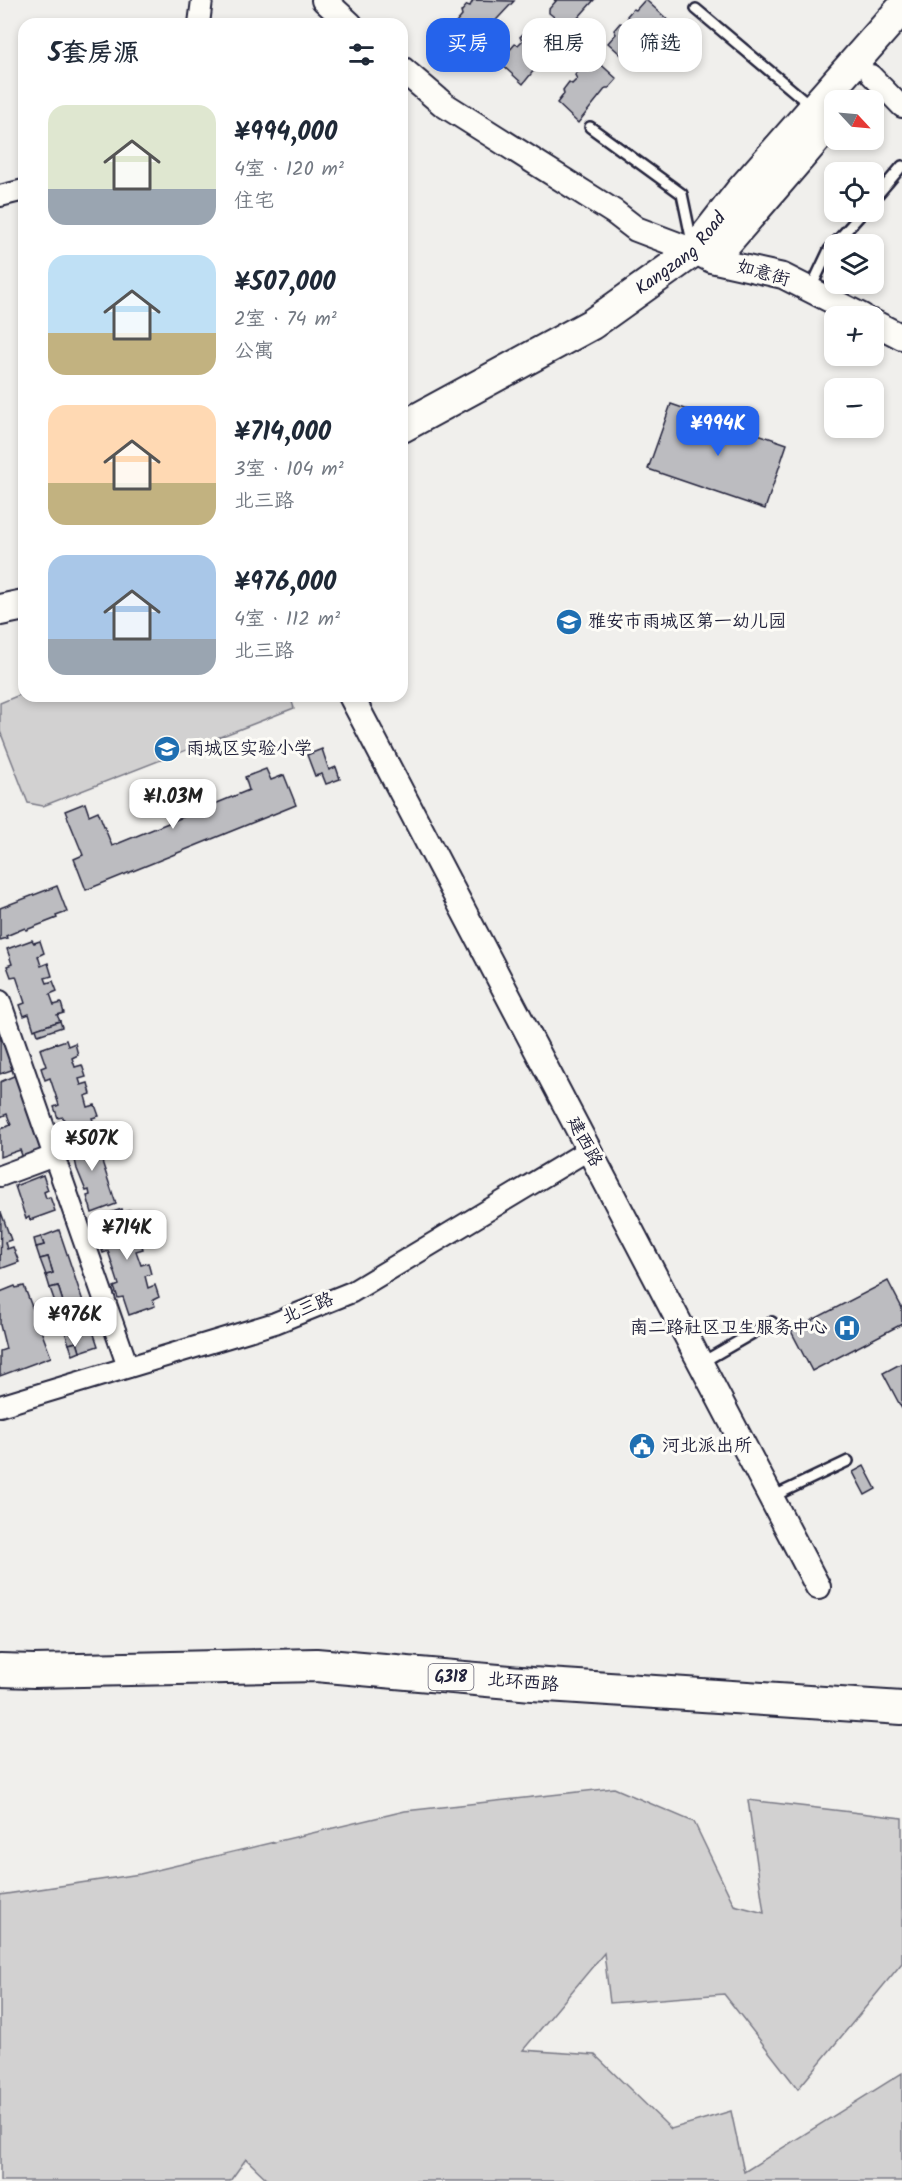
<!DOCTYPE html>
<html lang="zh">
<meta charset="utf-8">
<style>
:root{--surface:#fff;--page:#f2f2f3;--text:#1f2937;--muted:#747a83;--accent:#2563eb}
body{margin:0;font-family:Kalam,"LXGW WenKai TC",sans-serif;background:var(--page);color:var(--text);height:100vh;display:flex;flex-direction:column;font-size:22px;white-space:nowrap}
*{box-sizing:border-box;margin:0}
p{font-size:20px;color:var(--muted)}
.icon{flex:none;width:33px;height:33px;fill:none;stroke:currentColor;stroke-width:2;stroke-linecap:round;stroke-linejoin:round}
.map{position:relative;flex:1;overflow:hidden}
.details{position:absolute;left:18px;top:18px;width:390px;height:684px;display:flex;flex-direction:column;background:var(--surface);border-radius:18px;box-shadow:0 3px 9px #0003}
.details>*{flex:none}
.top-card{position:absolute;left:426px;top:18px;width:386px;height:54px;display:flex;gap:12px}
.needle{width:39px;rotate:116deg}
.tools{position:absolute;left:824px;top:90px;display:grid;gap:12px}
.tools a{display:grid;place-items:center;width:60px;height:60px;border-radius:12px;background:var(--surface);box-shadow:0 3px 9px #0003;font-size:30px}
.price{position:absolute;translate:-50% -51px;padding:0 14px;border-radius:12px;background:#fff;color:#222;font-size:20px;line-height:39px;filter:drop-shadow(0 2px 3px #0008)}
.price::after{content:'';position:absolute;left:50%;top:36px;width:18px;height:14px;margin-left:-9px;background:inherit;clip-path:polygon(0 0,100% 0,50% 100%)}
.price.current{background:var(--accent);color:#fff}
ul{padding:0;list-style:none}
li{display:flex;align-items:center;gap:18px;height:150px;padding:0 30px}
li span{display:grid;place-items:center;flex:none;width:168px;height:120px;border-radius:18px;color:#555}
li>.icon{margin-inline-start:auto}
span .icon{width:72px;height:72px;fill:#fffc;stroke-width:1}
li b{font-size:26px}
h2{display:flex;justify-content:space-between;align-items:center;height:72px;padding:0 30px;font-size:26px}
.pill{padding:0 21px;border-radius:18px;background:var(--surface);box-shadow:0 3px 9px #0003;font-size:21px;line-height:54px}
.pill.current{background:var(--accent);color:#fff}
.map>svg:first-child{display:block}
.green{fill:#d2d1d1;stroke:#7a7a86;stroke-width:1.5}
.building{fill:#bcbcc0;stroke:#22223b;stroke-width:1.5}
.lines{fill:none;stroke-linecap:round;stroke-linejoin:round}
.service-casing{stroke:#22223b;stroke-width:14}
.minor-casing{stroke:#22223b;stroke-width:24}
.tertiary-casing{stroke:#22223b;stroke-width:28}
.primary-casing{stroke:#22223b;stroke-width:34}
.trunk-casing{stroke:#22223b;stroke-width:36}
.service{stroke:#fdfcf7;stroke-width:9}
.minor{stroke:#fdfcf7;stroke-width:20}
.tertiary{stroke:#fdfcf7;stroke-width:24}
.primary{stroke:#fdfcf7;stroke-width:30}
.trunk{stroke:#fdfcf7;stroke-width:32}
.labels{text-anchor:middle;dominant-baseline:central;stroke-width:6;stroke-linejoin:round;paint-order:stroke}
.shield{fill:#fdfcf7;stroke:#646373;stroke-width:1.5}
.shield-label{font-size:16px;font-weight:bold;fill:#22223b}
.street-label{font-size:18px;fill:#22223b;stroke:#fdfcf7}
.poi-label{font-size:18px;fill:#22223b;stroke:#fdfcf7;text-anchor:start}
</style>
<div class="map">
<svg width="902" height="2181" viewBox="0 0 902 2181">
<rect width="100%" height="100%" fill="#f0efec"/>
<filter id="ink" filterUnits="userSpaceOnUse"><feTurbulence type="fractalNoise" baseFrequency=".0167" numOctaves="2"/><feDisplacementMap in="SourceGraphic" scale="12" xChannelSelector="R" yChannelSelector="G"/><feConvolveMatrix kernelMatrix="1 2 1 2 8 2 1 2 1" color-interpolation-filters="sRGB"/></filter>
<g filter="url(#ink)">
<g class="green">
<polygon points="24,693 24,696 290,696 294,708 43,806 28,803 0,731 0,703"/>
<polygon points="614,1788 694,1822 734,1905 764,1913 748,1800 902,1818 902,1963 798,2089 724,1994 610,2003 604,1953 523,2050 595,2055 671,2129 731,2111 744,2172 902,2073 902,2181 269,2181 246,2159 230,2181 0,2181 0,1895 140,1874 405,1811"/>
</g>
<g class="building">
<polygon points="473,0 514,1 483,34 483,38 477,45 455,27 455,24 462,16 461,12 467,5 470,6"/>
<polygon points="554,0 594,0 577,19 578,23 571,30 549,13 549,9 556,1"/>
<polygon points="644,1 647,1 668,20 661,28 657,28 630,63 608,43 616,34 614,30 620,23 624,24 628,19 627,16 633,9 636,10"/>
<polygon points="538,22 542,22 561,39 561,42 555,50 551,49 523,84 502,65 509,55 508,52 515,44 518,45 522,41 520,37 527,30 530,31"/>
<polygon points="593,60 596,60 617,79 609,88 606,88 578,123 557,103 564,94 563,90 569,82 572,84 577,79 575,75 581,68 585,69"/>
<polygon points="671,404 787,444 765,509 648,469"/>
<polygon points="322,749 329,770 336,767 340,779 326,784 322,774 315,776 307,755"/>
<polygon points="266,769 271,780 284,775 296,805 86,890 74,859 83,855 65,811 85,803 89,815 98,811 112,846 249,790 245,777"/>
<polygon points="57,886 67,912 56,916 57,918 26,930 25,928 6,936 7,938 0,940 0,908"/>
<polygon points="32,940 34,943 40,941 44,953 38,956 41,966 48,963 52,976 45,978 47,983 53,981 57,991 50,994 54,1005 61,1003 64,1013 57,1015 60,1021 34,1030 29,1014 24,1016 20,1005 25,1003 16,976 11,977 7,966 12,964 7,949"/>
<polygon points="60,1021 62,1027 38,1035 36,1029"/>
<polygon points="0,1030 14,1069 0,1074"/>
<polygon points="66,1040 68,1046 75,1043 78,1055 72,1058 75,1067 82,1065 86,1077 79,1079 81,1085 88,1083 91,1094 85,1096 88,1107 95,1105 99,1116 92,1118 94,1123 68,1132 63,1117 58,1118 54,1107 59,1105 50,1078 45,1080 41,1068 46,1066 40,1049"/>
<polygon points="16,1075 43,1150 23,1158 20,1150 0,1157 0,1129 11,1125 7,1114 0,1117 0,1082"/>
<polygon points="92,1131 116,1204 92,1213 87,1196 90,1195 89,1190 86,1191 77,1169 75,1160 78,1159 77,1154 74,1155 67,1139"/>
<polygon points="43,1175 48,1190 44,1192 46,1198 50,1197 55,1211 30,1220 29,1217 26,1219 15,1186"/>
<polygon points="122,1209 123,1213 130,1210 135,1224 128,1226 132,1238 139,1236 143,1249 136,1251 141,1265 148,1263 151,1274 145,1276 148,1288 155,1285 159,1297 153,1300 155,1306 129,1315 123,1297 118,1298 114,1287 119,1285 108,1251 103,1253 98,1239 103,1237 97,1217"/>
<polygon points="1,1212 11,1240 5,1242 7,1249 13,1247 19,1262 0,1269"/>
<polygon points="59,1230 98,1346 80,1352 77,1342 69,1344 65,1332 72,1329 67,1313 60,1316 56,1305 63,1302 58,1286 50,1288 46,1275 53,1273 48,1257 40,1259 36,1247 44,1245 41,1237"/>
<polygon points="41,1237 44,1245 36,1247 34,1239"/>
<polygon points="48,1257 53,1273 46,1275 40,1259"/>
<polygon points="888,1281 902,1308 902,1324 812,1371 791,1331"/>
<polygon points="15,1286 16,1288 24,1286 51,1357 0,1376 0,1351 6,1349 0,1325 0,1292"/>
<polygon points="58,1286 63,1302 56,1305 50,1288"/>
<polygon points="67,1313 72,1329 65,1332 60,1316"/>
<polygon points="77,1342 80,1352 73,1355 69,1344"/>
<polygon points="902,1363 902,1409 883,1373"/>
<polygon points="864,1466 876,1489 865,1495 853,1472"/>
</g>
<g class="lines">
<defs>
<g id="service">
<polyline points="696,9 810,105"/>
<polyline points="590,127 682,194 692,242"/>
<polyline points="873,200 902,166"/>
<polyline points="811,288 829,250 863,212"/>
<polyline points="701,1363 772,1322"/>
<polyline points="772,1497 848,1461"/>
</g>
<g id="minor">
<polyline points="199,24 202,0"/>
<polyline points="871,75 902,107"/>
<polyline points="0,196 24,190"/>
<polyline points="0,1001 54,1156 0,1176"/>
<polyline points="54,1156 128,1367"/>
<polyline points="0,1406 275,1323 352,1292 588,1150"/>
</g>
<g id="tertiary">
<polyline points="324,0 350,24"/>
<polyline points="402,69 443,104 614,212 636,229 694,251 711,260 783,276 862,316"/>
<polyline points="873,322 902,337"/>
<polyline points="351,696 818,1587"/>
</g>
<g id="primary">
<polyline points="726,243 832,120"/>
<path id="s1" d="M402,427l190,-103 102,-73 46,-59 162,-184"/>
<polyline points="0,610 24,605"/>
</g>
<polyline id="trunk" points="0,1670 34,1671 316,1665 532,1684 902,1708"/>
</defs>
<use href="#service" class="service-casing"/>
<use href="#minor" class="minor-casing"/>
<use href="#tertiary" class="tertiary-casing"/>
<use href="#primary" class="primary-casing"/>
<use href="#trunk" class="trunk-casing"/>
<use href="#service" class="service"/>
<use href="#minor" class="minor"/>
<use href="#tertiary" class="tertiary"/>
<use href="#primary" class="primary"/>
<use href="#trunk" class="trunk"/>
</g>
</g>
<defs>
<symbol id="school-disc" viewBox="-11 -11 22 22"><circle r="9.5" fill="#1f6fb2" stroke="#fdfcf7"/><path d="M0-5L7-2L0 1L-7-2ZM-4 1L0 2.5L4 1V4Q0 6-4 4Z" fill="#fff"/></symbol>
<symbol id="hospital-disc" viewBox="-11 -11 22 22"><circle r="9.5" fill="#1f6fb2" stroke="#fdfcf7"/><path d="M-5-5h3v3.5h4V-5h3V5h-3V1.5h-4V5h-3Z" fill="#fff"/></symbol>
<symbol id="civic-disc" viewBox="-11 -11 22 22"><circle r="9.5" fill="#1f6fb2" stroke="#fdfcf7"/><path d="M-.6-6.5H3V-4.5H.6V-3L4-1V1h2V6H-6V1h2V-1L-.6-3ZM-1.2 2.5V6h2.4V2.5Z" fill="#fff"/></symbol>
</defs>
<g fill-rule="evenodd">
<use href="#school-disc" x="554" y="607" width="30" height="30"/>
<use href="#school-disc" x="152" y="734" width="30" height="30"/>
<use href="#hospital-disc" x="832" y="1313" width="30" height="30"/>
<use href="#civic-disc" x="627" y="1431" width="30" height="30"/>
</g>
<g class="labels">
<rect class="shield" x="428.5" y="1664" width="45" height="26" rx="4.5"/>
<g class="shield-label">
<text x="451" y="1677">G318</text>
</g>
<g class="street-label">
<text stroke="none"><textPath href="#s1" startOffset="330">Kangzang Road</textPath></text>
<text transform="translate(763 274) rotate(16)">如意街</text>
<text transform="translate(584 1142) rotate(62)">建西路</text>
<text transform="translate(308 1309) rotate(-22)">北三路</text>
<text transform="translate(523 1683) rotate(5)">北环西路</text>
</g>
<g class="poi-label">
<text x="588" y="622">雅安市雨城区第一幼儿园</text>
<text x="186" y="749">雨城区实验小学</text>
<text x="828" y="1328" text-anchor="end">南二路社区卫生服务中心</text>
<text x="662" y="1446">河北派出所</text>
</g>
</g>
</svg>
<div class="tools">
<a><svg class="needle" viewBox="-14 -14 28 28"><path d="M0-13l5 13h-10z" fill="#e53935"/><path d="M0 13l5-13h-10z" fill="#747a83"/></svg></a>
<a><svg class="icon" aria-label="locate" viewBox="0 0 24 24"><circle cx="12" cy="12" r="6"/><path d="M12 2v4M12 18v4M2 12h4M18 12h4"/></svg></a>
<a><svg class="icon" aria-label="layers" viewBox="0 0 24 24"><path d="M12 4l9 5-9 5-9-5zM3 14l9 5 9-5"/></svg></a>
<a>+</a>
<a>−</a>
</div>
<b class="price current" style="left:718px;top:457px">¥994K</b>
<b class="price" style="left:173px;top:830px">¥1.03M</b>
<b class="price" style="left:92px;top:1172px">¥507K</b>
<b class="price" style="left:127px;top:1261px">¥714K</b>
<b class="price" style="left:75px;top:1348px">¥976K</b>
<div class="top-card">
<a class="pill current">买房</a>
<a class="pill">租房</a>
<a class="pill">筛选</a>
</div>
<section class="details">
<h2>5套房源<svg class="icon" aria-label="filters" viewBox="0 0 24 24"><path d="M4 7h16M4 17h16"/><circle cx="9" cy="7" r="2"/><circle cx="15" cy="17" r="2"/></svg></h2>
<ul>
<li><span style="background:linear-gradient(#dfe7d0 70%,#9aa5b1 0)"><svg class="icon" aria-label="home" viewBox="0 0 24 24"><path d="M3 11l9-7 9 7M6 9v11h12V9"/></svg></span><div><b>¥994,000</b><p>4室 · 120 m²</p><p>住宅</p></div></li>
<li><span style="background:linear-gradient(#bfe0f5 65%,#c2b280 0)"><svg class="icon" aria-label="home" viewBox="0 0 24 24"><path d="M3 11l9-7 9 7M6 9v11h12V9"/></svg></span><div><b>¥507,000</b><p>2室 · 74 m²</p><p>公寓</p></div></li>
<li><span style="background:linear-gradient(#ffd9b3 65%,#c2b280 0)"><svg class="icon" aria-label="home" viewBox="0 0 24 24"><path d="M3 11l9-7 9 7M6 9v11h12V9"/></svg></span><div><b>¥714,000</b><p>3室 · 104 m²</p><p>北三路</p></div></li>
<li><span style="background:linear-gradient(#a9c7e8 70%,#9aa5b1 0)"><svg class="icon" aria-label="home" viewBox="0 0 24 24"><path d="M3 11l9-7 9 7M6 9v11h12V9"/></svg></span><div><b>¥976,000</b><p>4室 · 112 m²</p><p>北三路</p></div></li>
</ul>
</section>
</div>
